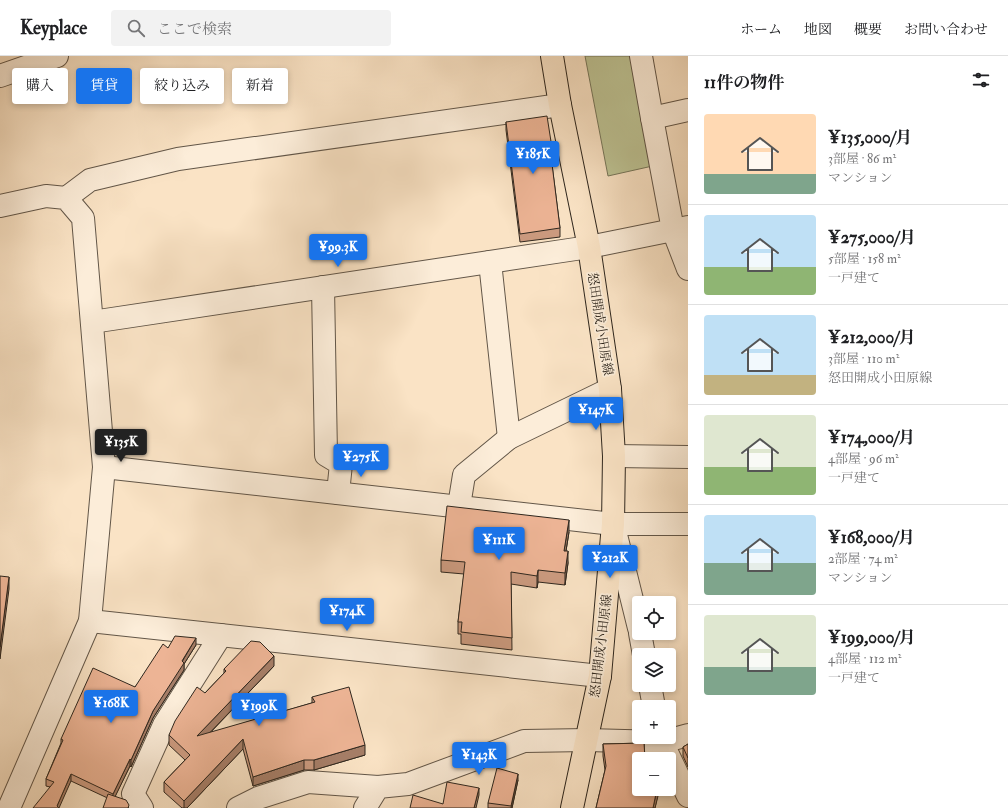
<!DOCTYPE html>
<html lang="ja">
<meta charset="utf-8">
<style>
:root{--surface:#fff;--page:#f2f2f2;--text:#202124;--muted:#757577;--line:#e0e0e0;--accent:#1a73e8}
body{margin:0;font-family:"IM FELL Double Pica","Noto Serif JP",serif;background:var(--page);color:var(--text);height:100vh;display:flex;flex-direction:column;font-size:15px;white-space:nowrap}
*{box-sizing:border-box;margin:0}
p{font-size:13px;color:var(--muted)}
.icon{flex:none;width:22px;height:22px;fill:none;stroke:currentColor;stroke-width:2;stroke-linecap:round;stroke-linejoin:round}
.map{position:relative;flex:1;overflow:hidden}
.sheet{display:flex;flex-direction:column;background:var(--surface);width:320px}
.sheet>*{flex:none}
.guide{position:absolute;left:12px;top:12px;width:380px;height:36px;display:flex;gap:8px}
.tools{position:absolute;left:632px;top:540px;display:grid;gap:8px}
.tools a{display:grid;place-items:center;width:44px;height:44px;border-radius:4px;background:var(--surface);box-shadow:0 2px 6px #0003;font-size:20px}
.price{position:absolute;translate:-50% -34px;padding:0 9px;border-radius:4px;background:var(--accent);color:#fff;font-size:13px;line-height:26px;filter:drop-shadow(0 1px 2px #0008)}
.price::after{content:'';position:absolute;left:50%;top:24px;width:12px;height:9px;margin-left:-6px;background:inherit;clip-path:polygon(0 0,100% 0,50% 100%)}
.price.active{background:#222;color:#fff}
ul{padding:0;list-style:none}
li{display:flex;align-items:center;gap:12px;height:100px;padding:0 16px}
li+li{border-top:1px solid var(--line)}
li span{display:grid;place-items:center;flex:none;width:112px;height:80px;border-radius:4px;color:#555}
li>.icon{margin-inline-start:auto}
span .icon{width:48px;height:48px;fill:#fffc;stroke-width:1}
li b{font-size:17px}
h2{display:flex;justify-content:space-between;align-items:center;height:48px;padding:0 16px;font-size:17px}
.tag{padding:0 14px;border-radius:4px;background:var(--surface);box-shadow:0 2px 6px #0003;font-size:14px;line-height:36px}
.tag.active{background:var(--accent);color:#fff}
header{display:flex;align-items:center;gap:24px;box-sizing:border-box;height:56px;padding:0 20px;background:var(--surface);border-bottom:1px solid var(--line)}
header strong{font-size:19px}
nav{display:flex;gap:22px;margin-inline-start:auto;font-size:14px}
.search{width:280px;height:36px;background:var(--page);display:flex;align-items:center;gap:10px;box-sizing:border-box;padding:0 14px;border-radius:4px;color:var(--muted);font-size:15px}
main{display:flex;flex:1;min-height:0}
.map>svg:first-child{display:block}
.green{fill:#bec495;stroke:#76765a}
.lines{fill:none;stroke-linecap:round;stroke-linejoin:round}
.minor-casing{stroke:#625648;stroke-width:24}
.major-casing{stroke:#2f271e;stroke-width:24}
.minor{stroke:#fcedd9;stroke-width:22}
.major{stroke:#fae3c5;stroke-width:22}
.wall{fill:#cc9b80;stroke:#2f271e}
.shaded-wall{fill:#a67e68;stroke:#2f271e}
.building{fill:#edb495;stroke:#2f271e}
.labels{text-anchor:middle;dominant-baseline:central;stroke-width:3.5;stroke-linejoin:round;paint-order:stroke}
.street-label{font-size:13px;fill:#2f271e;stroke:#fcedd9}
</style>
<header>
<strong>Keyplace</strong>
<div class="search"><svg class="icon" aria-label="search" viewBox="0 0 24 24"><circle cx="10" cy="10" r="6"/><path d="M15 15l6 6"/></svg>ここで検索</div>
<nav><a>ホーム</a><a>地図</a><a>概要</a><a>お問い合わせ</a></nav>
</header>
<main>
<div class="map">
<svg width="688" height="752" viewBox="0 0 688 752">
<rect width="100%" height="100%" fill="#fae3c5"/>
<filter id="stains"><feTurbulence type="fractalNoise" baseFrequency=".005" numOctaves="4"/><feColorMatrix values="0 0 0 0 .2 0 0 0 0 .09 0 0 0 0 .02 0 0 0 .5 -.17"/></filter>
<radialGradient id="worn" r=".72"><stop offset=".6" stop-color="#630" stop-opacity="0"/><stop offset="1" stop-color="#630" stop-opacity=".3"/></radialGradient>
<polygon class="green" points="585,0 634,0 657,109 608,120"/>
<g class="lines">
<defs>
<g id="minor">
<polyline points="641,0 652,62"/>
<polyline points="0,20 57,0"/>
<polyline points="66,142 90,124 178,103 560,49"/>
<polyline points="0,150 46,140 66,142 83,162 104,411 90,565 9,752"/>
<polyline points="688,171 673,174 688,213"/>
<polyline points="490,206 509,382"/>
<polyline points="323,231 326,399 341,408 338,437"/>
<polyline points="92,266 589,191 673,174 652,62 688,54"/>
<polyline points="614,400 688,401"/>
<polyline points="104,411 613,468 688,468"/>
<polyline points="459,450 464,419 509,382 610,333"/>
<polyline points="614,471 639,572"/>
<polyline points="90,565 600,620"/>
<polyline points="640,577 644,599"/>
<polyline points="650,629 654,651"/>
<polyline points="661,681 662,686 688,740"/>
<polyline points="142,752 133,738 164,669 221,579"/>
<polyline points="238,752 258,742 308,726 378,731"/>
<polyline points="365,752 378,731 408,728 524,685 587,684 662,686 688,679"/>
</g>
<polyline id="major" points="552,0 560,49 589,191 610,333 614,400 613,468 600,620 572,752"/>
</defs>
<use href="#minor" class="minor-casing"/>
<use href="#major" class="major-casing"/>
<use href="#minor" class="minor"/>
<use href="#major" class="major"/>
</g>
<g class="wall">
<polygon points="506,66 552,92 552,101 551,101 560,172 560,181 520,186 506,74"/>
<polygon points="569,476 566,495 568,507 565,529 538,526 537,532 511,528 512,594 461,588 461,578 458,578 458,566 464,518 441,516 441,504"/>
<polygon points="196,589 184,608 184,614 153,662 131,711 130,710 115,740 129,752 71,725 50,731 46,730 46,723 61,687 61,683 135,631 168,592"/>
<polygon points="274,610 210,677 312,647 312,641 365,699 314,714 304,714 253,730 243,693 187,752 182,752 164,736 164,726 185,704 169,689 169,679 205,637 224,617 224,613"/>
<polygon points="644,687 645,703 639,703 639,733 659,733 655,752 596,752 605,714 603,700 603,688"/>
<polygon points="688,688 688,711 683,700 683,691"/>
<polygon points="518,724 512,752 488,752 488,747"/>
</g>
<g class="shaded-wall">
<polygon points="569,464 569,476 564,507 564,495"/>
<polygon points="568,495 568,507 565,529 565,517"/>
<polygon points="538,514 538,526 537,532 537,520"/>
<polygon points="9,521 9,533 0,603 0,591"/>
<polygon points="196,582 196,589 184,608 184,614 153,662 131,711 131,704 153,655"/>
<polygon points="274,600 274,610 197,690 197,680"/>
<polygon points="243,683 243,693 187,752 184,752 184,745"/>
<polygon points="365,689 365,699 314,714 314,704"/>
<polygon points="130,703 130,710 113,745 113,738"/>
<polygon points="304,704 304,714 253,730 253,721"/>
<polygon points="71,718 71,725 59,752 57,750"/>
<polygon points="518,718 518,724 512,752 511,752"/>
<polygon points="479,732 479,739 476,752 474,752"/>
<polygon points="657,733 659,733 659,736 655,752 653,752"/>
</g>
<g class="building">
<polygon points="547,60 552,92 550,92 560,172 520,178 506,66"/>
<polygon points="447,450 569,464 564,495 568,495 565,517 538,514 537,520 511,516 512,582 461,576 462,566 458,566 465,506 441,504"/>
<polygon points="0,520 9,521 0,591"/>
<polygon points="175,580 196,582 182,605 184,607 153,655 131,704 130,703 113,738 71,718 57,750 59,752 33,752 54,726 46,723 63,684 61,683 93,612 135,631 163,588 168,592"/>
<polygon points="251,585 260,586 274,600 197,680 315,646 312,641 349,631 365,689 314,704 304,704 253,721 243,683 184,745 164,726 190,699 169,679 175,665 197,631 205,637 226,615 224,613"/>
<polygon points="644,687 645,703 639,703 639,733 657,733 653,752 596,752 606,710 603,688"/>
<polygon points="688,688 688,702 683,691"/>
<polygon points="497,712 518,718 511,750 488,747"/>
<polygon points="447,726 479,732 474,752 410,752 413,739 443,748"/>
<polygon points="108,738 126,744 129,749 128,752 103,752"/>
</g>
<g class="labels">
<g class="street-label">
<text transform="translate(600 268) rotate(81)">怒田開成小田原線</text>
<text transform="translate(601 590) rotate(-83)">怒田開成小田原線</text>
</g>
</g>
<rect width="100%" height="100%" filter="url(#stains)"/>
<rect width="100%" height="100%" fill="url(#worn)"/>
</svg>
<div class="tools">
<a><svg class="icon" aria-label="locate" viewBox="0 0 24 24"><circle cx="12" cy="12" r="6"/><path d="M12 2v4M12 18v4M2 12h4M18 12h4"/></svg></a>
<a><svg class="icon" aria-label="layers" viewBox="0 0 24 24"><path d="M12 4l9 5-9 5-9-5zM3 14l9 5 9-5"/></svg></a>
<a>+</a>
<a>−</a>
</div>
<b class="price" style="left:533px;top:119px">¥185K</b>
<b class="price" style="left:338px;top:212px">¥99.3K</b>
<b class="price" style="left:596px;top:375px">¥147K</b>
<b class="price active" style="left:121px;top:407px">¥135K</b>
<b class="price" style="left:361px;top:422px">¥275K</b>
<b class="price" style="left:499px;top:505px">¥111K</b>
<b class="price" style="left:610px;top:523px">¥212K</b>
<b class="price" style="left:347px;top:576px">¥174K</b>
<b class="price" style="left:111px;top:668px">¥168K</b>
<b class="price" style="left:259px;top:671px">¥199K</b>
<b class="price" style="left:479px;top:720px">¥143K</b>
<div class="guide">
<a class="tag">購入</a>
<a class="tag active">賃貸</a>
<a class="tag">絞り込み</a>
<a class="tag">新着</a>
</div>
</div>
<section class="sheet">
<h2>11件の物件<svg class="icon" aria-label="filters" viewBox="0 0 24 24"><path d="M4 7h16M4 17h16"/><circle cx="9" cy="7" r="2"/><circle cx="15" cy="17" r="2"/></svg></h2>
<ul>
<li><span style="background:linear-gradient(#ffd9b3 75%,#7fa58c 0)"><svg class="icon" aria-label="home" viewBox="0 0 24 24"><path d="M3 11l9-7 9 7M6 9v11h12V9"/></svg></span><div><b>¥135,000/月</b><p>3部屋 · 86 m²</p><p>マンション</p></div></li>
<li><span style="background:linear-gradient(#bfe0f5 65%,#8fb573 0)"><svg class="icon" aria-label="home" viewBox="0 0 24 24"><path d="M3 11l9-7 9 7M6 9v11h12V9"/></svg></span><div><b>¥275,000/月</b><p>5部屋 · 158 m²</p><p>一戸建て</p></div></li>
<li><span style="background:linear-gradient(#bfe0f5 75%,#c2b280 0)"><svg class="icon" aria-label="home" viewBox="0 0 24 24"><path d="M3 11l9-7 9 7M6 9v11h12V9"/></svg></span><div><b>¥212,000/月</b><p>3部屋 · 110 m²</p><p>怒田開成小田原線</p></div></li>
<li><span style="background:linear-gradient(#dfe7d0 65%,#8fb573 0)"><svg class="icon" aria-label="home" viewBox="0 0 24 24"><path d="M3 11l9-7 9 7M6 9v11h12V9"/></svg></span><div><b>¥174,000/月</b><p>4部屋 · 96 m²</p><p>一戸建て</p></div></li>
<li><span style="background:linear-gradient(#bfe0f5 60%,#7fa58c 0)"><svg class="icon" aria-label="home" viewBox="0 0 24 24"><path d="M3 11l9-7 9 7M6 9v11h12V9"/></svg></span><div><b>¥168,000/月</b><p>2部屋 · 74 m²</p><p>マンション</p></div></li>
<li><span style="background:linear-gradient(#dfe7d0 65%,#7fa58c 0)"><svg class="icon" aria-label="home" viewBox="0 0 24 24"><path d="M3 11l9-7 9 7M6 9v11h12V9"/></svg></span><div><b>¥199,000/月</b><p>4部屋 · 112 m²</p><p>一戸建て</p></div></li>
</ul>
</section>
</main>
